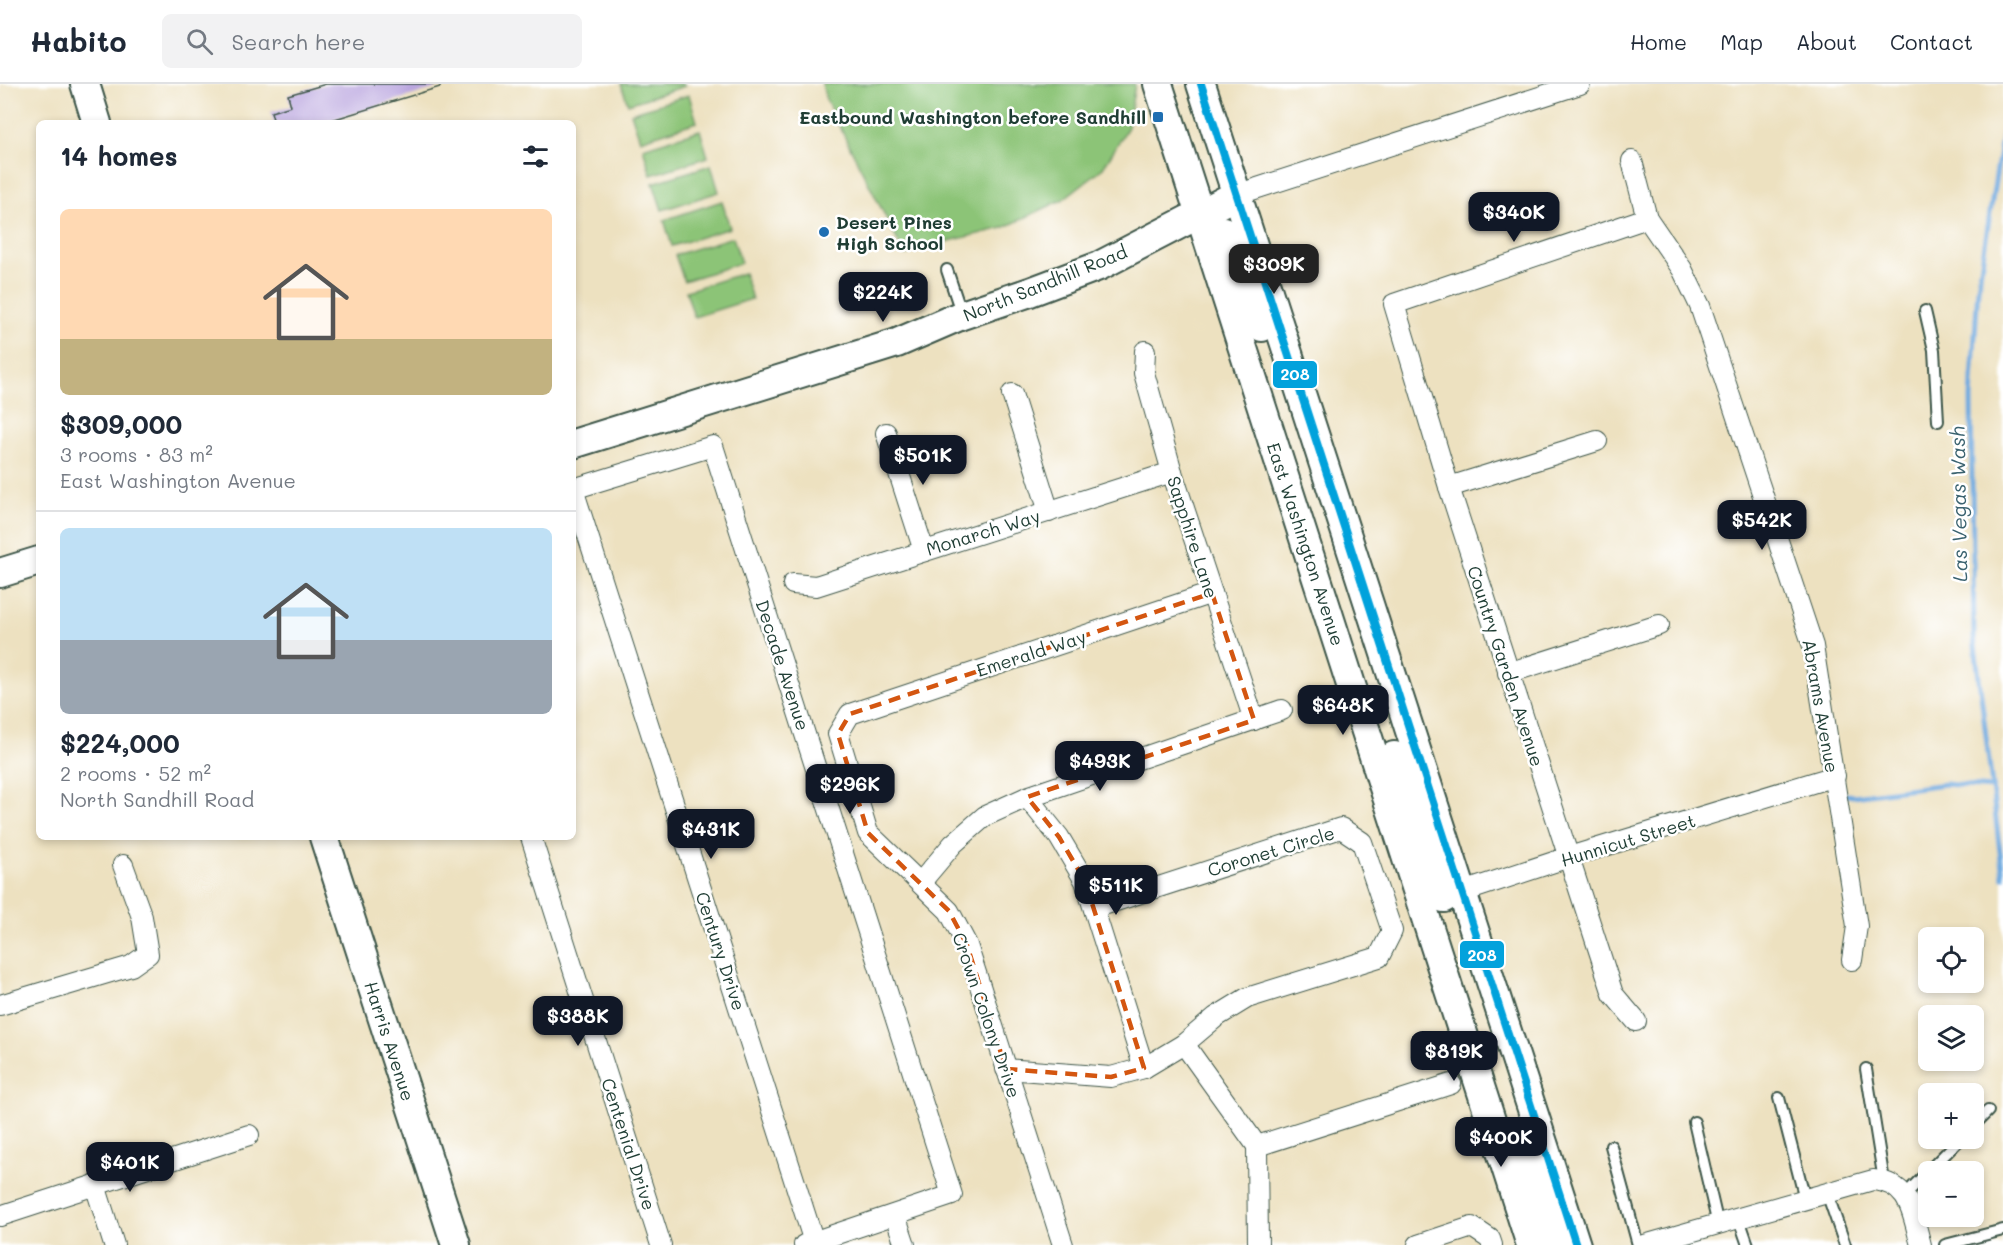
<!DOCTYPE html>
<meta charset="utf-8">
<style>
:root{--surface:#fff;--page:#f2f2f3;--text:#1f2937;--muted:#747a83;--line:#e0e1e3;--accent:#111827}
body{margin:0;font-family:Mali,sans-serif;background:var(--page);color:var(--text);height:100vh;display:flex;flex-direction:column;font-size:22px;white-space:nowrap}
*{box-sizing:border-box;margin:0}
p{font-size:20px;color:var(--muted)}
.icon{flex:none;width:33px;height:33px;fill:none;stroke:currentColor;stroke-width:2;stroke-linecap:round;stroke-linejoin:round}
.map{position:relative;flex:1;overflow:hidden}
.drawer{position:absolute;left:36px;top:36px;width:540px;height:720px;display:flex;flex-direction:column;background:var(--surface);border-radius:9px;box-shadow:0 3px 9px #0003}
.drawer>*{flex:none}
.tools{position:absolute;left:1918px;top:843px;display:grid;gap:12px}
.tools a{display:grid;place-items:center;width:66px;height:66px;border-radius:9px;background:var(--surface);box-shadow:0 3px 9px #0003;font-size:30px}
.price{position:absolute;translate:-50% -51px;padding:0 14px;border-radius:12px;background:var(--accent);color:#fff;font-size:20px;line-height:39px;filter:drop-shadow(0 2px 3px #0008)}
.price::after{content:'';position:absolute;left:50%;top:36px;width:18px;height:14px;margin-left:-9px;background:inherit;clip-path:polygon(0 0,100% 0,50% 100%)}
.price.on{background:#222;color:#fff}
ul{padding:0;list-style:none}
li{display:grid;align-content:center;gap:12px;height:318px;padding:0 24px}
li+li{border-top:2px solid var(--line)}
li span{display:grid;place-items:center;height:186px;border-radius:9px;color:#555}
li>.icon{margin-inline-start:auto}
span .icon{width:108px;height:108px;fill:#fffc;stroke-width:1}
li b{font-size:26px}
h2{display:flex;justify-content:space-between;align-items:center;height:72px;padding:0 24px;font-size:26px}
header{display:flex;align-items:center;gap:36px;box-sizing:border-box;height:84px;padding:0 30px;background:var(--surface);border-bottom:2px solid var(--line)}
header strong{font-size:28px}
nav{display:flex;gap:33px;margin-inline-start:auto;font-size:21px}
.search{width:420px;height:54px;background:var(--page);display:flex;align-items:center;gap:15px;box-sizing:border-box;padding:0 21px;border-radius:9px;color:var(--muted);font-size:22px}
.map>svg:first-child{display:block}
.green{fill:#8cc477;stroke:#568056;stroke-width:1.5}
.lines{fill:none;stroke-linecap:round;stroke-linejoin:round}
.stream{stroke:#6faae0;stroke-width:5}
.building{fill:#baa6df}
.lane-casing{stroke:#3e5649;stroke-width:14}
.street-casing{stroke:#3e5649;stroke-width:22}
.secondary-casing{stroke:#3e5649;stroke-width:32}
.lane{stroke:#fff;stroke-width:10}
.street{stroke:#fff;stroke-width:20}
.secondary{stroke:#fff;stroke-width:28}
.bus-1-casing{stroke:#fff;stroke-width:12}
.bus-1{stroke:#03a2dc;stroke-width:8}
.marked{fill:none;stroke:#d45610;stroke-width:4.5;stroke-dasharray:12 8;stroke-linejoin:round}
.poi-dot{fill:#1f6fb2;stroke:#fff;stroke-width:2}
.labels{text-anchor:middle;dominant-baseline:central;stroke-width:5;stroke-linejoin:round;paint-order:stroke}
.poi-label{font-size:18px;font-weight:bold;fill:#1f3d34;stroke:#fff;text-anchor:end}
.street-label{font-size:18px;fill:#1f3d34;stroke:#fff}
.water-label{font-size:20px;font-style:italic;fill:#3b6370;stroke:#fff}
.line-badge{stroke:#fff;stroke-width:2}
.badge-label{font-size:16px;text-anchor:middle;font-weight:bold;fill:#fff}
</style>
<header>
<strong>Habito</strong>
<div class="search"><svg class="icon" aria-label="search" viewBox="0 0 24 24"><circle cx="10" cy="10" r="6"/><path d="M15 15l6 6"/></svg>Search here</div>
<nav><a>Home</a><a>Map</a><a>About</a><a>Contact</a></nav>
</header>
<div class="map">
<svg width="2003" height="1161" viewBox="0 0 2003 1161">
<rect width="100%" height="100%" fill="#fff"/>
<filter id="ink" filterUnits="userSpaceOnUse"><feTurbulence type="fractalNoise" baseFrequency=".0167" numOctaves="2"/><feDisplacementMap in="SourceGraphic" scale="12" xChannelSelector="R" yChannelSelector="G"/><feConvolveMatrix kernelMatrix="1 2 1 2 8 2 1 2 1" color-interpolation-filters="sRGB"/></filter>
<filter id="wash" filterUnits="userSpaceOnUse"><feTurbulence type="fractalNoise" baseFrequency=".008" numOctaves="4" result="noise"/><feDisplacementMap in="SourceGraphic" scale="24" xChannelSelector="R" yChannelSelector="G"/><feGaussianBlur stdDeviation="1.35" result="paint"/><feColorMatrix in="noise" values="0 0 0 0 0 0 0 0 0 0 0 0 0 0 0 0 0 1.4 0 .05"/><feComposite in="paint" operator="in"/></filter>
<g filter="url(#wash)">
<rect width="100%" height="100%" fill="#ede1c0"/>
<g class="green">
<polygon points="621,0 684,0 685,2 628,20"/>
<polygon points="822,0 1135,0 1128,43 1103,84 1062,116 1003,144 933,161 905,171 826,16"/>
<polygon points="689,11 697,38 640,56 631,29"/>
<polygon points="700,46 708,73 651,91 643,64"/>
<polygon points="711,81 719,108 662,126 653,99"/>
<polygon points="722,117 730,144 672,162 664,136"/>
<polygon points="733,153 741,179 684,197 675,171"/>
<polygon points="744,189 752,215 694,233 686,207"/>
</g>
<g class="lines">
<g class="stream">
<polyline points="2003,48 1978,204 1971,314 1974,553 2003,793"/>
<polyline points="1840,710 1853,712 1945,700 1992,704"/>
</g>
</g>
<g id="blocks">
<polygon class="building" points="326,0 440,0 440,3 322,39 274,39 271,28 291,22 288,11"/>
</g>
</g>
<g filter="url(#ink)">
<use href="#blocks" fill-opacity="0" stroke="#3e5649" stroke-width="1.5"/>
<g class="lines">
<defs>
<g id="lane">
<polyline points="947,186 962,231"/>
<polyline points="1925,227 1934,266 1938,337"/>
<polyline points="1866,985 1884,1097"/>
<polyline points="1779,1014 1805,1115"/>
<polyline points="1694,1038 1718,1141"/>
<polyline points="1974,1041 1988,1027"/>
<polyline points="1611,1062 1638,1161"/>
<polyline points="1827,1109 1845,1161"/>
<polyline points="1904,1112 1961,1054"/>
<polyline points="1739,1135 1748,1161"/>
<polyline points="1945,1161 2003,1146"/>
</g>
<g id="street">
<polyline points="1632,77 1647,134 1682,185 1700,222 1813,562 1857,842 1852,876"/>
<polyline points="1236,111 1580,0"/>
<polyline points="1145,267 1144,289 1172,388 1254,636"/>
<polyline points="1012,310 1049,428"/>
<polyline points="886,349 924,467"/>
<polyline points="1449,403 1597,357"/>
<polyline points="573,405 713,362 952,1111 804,1161"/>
<polyline points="573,405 814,1158"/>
<polyline points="793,500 816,502 1172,388"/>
<polyline points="1508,589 1659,541"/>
<polyline points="1027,713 1059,753 1085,797 1144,984"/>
<polyline points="531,753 661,1161"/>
<polyline points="921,798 953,760 985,732 1027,713 1282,626"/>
<polyline points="1451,812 1569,773 1835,692"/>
<polyline points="0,921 131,882 148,870 142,833 123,781"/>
<polyline points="1636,937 1613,910 1449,403 1394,220 1647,134"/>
<polyline points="1184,960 1257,1062 1258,1161"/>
<polyline points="1006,985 1111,993 1144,984 1184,960 1216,933 1247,914 1379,873 1392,847 1362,758 1341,744 1094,824"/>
<polyline points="1257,1062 1451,1000"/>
<polyline points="95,1101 114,1161"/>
<polyline points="895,1131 905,1161"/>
<polyline points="0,1132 249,1051"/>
<polyline points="1063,1161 967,861 949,827 868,749 838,650 850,630 1212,509"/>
<polyline points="1418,1161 1472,1143 1490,1155 1492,1161"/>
<path d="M1644,1161l229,-65c38,3 39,34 48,65"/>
</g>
<g id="secondary">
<polyline points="85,0 97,39"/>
<polyline points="1158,0 1531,1161"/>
<polyline points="1201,0 1576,1161"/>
<polyline points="1223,147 1228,161 1262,243"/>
<polyline points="573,360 897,259 962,231 1030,208 1099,182 1236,111"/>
<polyline points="0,489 39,477"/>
<polyline points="1394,672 1444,814"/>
<polyline points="324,753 456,1161"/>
<polyline points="1517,1061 1557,1161"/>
</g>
</defs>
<use href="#lane" class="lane-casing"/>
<use href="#street" class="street-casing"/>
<use href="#secondary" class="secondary-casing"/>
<use href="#lane" class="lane"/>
<use href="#street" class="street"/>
<use href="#secondary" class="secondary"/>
<defs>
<polyline id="bus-1" points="1201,0 1576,1161"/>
</defs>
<use href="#bus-1" class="bus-1-casing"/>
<use href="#bus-1" class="bus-1"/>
</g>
</g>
<path class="marked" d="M1212,509l42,127 -227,77 32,40 26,44 59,187 -33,9 -105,-8 -39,-124 -18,-34 -81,-78 -30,-99 12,-20z"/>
<g class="poi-dot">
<rect x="1152" y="27" width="12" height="12" rx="3"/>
<circle cx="824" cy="148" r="6"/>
</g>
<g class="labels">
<g class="poi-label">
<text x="1146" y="33">Eastbound Washington before Sandhill</text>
<text x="836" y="138" text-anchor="start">Desert Pines<tspan x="836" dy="21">High School</tspan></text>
</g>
<g class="street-label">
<text transform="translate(1045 199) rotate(-22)">North Sandhill Road</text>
<text transform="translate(983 448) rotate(-17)">Monarch Way</text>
<text transform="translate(1193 453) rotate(72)">Sapphire Lane</text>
<text transform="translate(1306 460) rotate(72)">East Washington Avenue</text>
<text transform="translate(1031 569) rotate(-18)">Emerald Way</text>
<text transform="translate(783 581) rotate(72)">Decade Avenue</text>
<text transform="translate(1506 582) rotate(72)">Country Garden Avenue</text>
<text transform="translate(1821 622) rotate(80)">Abrams Avenue</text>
<text transform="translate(1628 756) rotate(-17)">Hunnicut Street</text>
<text transform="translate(1271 767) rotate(-17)">Coronet Circle</text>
<text transform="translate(721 867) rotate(72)">Century Drive</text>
<text transform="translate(987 931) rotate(71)">Crown Colony Drive</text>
<text transform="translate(390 957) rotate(72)">Harris Avenue</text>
<text transform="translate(629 1060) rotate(72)">Centenial Drive</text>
</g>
<g class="water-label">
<text transform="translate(1958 420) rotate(-91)">Las Vegas Wash</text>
</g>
</g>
<g class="line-badge">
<rect x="1272" y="276" width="46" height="29" rx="6" fill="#03a2dc"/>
<rect x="1459" y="856" width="46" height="29" rx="6" fill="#03a2dc"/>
</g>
<g class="badge-label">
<text x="1295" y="296">208</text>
<text x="1482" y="877">208</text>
</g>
</svg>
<div class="tools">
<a><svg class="icon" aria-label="locate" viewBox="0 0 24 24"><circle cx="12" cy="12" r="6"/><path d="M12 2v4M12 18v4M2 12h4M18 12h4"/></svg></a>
<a><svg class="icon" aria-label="layers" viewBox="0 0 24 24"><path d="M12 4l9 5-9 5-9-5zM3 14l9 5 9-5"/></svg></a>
<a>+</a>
<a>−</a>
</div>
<b class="price" style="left:1514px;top:159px">$340K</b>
<b class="price on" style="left:1274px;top:211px">$309K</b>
<b class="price" style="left:883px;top:239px">$224K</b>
<b class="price" style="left:923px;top:402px">$501K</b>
<b class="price" style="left:1762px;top:467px">$542K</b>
<b class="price" style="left:1343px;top:652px">$648K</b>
<b class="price" style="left:1100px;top:708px">$493K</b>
<b class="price" style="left:850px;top:731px">$296K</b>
<b class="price" style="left:711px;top:776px">$431K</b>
<b class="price" style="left:1116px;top:832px">$511K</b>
<b class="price" style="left:578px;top:963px">$388K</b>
<b class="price" style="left:1454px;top:998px">$819K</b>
<b class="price" style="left:1501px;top:1084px">$400K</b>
<b class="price" style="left:130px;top:1109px">$401K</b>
<section class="drawer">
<h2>14 homes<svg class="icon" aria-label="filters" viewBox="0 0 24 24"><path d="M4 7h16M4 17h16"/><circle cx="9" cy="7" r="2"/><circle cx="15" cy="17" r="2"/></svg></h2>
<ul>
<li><span style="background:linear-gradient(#ffd9b3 70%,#c2b280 0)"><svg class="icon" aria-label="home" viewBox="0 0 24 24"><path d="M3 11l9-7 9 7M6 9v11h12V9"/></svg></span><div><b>$309,000</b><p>3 rooms · 83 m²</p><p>East Washington Avenue</p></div></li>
<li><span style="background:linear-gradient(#bfe0f5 60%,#9aa5b1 0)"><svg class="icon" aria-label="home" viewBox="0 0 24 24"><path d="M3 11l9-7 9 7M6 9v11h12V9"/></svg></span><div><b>$224,000</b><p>2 rooms · 52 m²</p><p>North Sandhill Road</p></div></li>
</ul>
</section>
</div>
